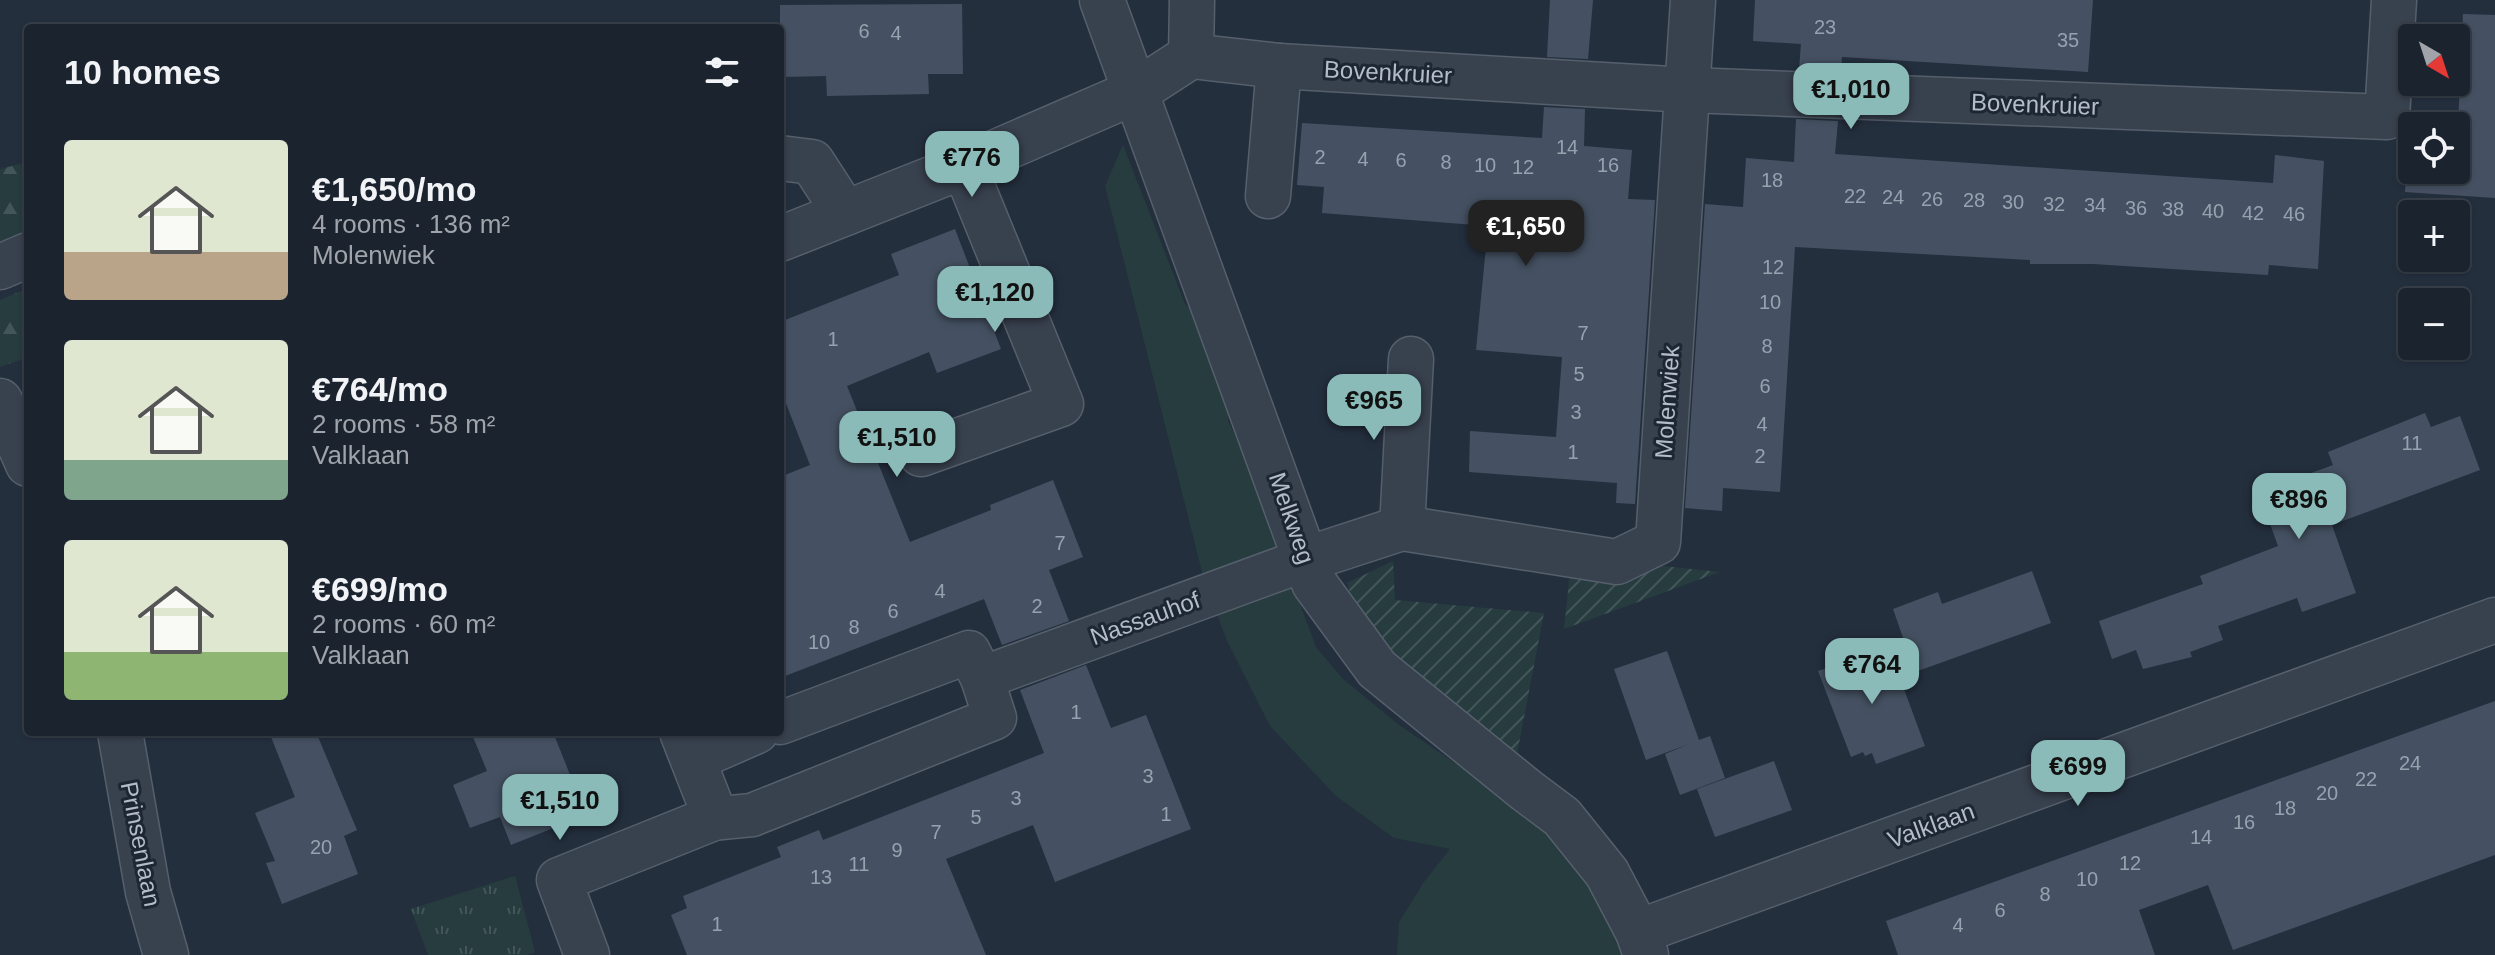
<!DOCTYPE html>
<meta charset="utf-8">
<style>
:root{--surface:#1b232e;--page:#282f3a;--text:#f1f3f6;--muted:#a0a4aa;--line:#39404a;--accent:#8bbbb9}
body{margin:0;font-family:Helvetica,sans-serif;background:var(--page);color:var(--text);height:100vh;display:flex;flex-direction:column;font-size:30px;white-space:nowrap}
*{box-sizing:border-box;margin:0}
p{font-size:26px;color:var(--muted)}
.icon{flex:none;width:44px;height:44px;fill:none;stroke:currentColor;stroke-width:2;stroke-linecap:round;stroke-linejoin:round}
.map{position:relative;flex:1;overflow:hidden}
.details{position:absolute;left:24px;top:24px;width:760px;height:712px;display:flex;flex-direction:column;background:var(--surface);border-radius:8px;box-shadow:0 2px 6px #0004,0 0 0 2px var(--line)}
.details>*{flex:none}
.needle{width:52px;rotate:141deg}
.fabs{position:absolute;left:2398px;top:24px;display:grid;gap:16px}
.fabs a{display:grid;place-items:center;width:72px;height:72px;border-radius:8px;background:var(--surface);box-shadow:0 2px 6px #0004,0 0 0 2px var(--line);font-size:40px}
.price{position:absolute;translate:-50% -68px;padding:0 18px;border-radius:16px;background:var(--accent);color:#111;font-size:26px;line-height:52px;filter:drop-shadow(0 2px 4px #0008)}
.price::after{content:'';position:absolute;left:50%;top:48px;width:24px;height:18px;margin-left:-12px;background:inherit;clip-path:polygon(0 0,100% 0,50% 100%)}
.price.selected{background:#222;color:#fff}
ul{padding:0;list-style:none}
li{display:flex;align-items:center;gap:24px;height:200px;padding:0 40px}
li span{display:grid;place-items:center;flex:none;width:224px;height:160px;border-radius:8px;color:#555}
li>.icon{margin-inline-start:auto}
span .icon{width:96px;height:96px;fill:#fffc;stroke-width:1}
li b{font-size:34px}
h2{display:flex;justify-content:space-between;align-items:center;height:96px;padding:0 40px;font-size:34px}
.map>svg:first-child{display:block}
.grass{fill:#263c3f}
.forest{fill:url(#forest-firs)}
.park{fill:url(#park-tufts)}
.garden{fill:url(#garden-furrows)}
.building{fill:#455162}
.lines{fill:none;stroke-linecap:round;stroke-linejoin:round}
.pedestrian-casing{stroke:#565f6c;stroke-width:45}
.minor-casing{stroke:#565f6c;stroke-width:47}
.pedestrian{stroke:#38414e;stroke-width:42}
.minor{stroke:#38414e;stroke-width:44}
.labels{text-anchor:middle;dominant-baseline:central;stroke-width:6;stroke-linejoin:round;paint-order:stroke}
.number-label{font-size:20px;fill:#98a1af}
.street-label{font-size:24px;fill:#b4bcc9;stroke:#1d2633}
</style>
<div class="map">
<svg width="2495" height="955" viewBox="0 0 2495 955">
<defs>
<pattern id="forest-firs" width="22" height="20" patternUnits="userSpaceOnUse" patternTransform="scale(2)"><rect width="22" height="20" fill="#263c3f"/><path d="M5 1l3.5 6h-7zM16 11l3.5 6h-7z" fill="#435659"/></pattern>
<pattern id="park-tufts" width="24" height="20" patternUnits="userSpaceOnUse" patternTransform="scale(2)"><rect width="24" height="20" fill="#263c3f"/><path d="M3 7l-1-3M5 7V3M7 7l1-3M15 17l-1-3M17 17v-4M19 17l1-3" fill="none" stroke="#435659"/></pattern>
<pattern id="garden-furrows" width="10" height="10" patternUnits="userSpaceOnUse" patternTransform="scale(2)"><rect width="10" height="10" fill="#263c3f"/><path d="M-1 1l2-2M0 10L10 0M9 11l2-2" fill="none" stroke="#435659"/></pattern>
</defs>
<rect width="100%" height="100%" fill="#242f3e"/>
<polygon class="grass" points="1123,145 1185,304 1205,323 1231,391 1228,421 1242,448 1316,647 1343,679 1399,725 1495,790 1569,850 1632,955 1397,955 1399,922 1424,882 1450,849 1394,838 1336,796 1270,726 1227,641 1203,576 1105,186"/>
<g class="forest">
<polygon points="28,162 28,255 0,267 0,169"/>
<polygon points="28,288 28,357 0,367 0,300"/>
</g>
<polygon class="park" points="515,876 535,952 527,955 428,955 411,909"/>
<g class="garden">
<polygon points="1393,561 1395,600 1544,613 1515,764 1361,625 1347,583"/>
<polygon points="1644,564 1720,572 1564,629 1570,572"/>
</g>
<g class="building">
<polygon points="1550,0 1593,0 1588,59 1547,57"/>
<polygon points="1755,0 2093,0 2088,72 1842,57 1841,71 1799,69 1801,44 1753,41"/>
<polygon points="962,4 963,74 928,74 929,94 827,96 826,76 780,77 780,5"/>
<polygon points="2463,14 2495,15 2495,198 2405,192 2407,148 2412,148 2412,170 2456,170"/>
<polygon points="1544,107 1585,109 1584,146 1632,150 1628,199 1655,200 1635,504 1616,503 1617,483 1469,472 1470,431 1556,437 1559,396 1562,357 1476,350 1488,226 1322,213 1324,187 1297,185 1302,123 1542,138"/>
<polygon points="1796,119 1838,121 1835,154 2273,183 2275,155 2324,161 2318,269 2269,265 2268,275 2093,264 2030,264 2030,260 1795,247 1780,492 1723,488 1722,511 1685,508 1705,204 1743,207 1746,158 1794,162"/>
<polygon points="955,229 1001,349 937,373 929,352 847,386 910,542 991,510 990,505 1053,480 1083,557 1049,570 1069,621 1002,645 984,599 780,678 780,477 810,465 780,388 780,322 899,275 891,254"/>
<polygon points="2425,413 2431,427 2460,416 2480,470 2332,525 2356,593 2302,612 2297,598 2218,626 2223,640 2190,652 2192,657 2143,669 2136,650 2112,659 2099,621 2203,584 2200,576 2278,546 2269,521 2289,481 2333,465 2328,452"/>
<polygon points="2032,571 2051,623 1915,672 1893,609 1938,592 1942,604"/>
<polygon points="1888,646 1925,746 1876,764 1872,753 1865,756 1863,752 1851,757 1818,671"/>
<polygon points="1667,651 1699,740 1710,736 1725,778 1680,795 1665,754 1689,744 1646,760 1614,669"/>
<polygon points="1086,665 1111,728 1146,715 1191,829 1055,882 1033,825 946,859 986,955 687,955 671,915 687,908 683,896 781,857 777,847 819,830 823,840 1044,753 1020,690"/>
<polygon points="2495,701 2495,855 2233,950 2208,885 2139,910 2155,955 1898,955 1886,921"/>
<polygon points="269,732 316,732 357,830 344,836 358,874 282,904 266,863 275,861 255,813 295,797"/>
<polygon points="471,732 553,732 586,815 511,845 500,817 470,828 453,785 487,771"/>
<polygon points="1774,761 1792,810 1715,837 1697,789"/>
</g>
<g class="lines">
<defs>
<g id="pedestrian">
<polyline points="982,678 1307,559"/>
<polyline points="693,760 757,732"/>
<polyline points="711,819 752,815 995,718 982,678 969,652 780,723"/>
</g>
<g id="minor">
<polyline points="1102,0 1314,583 1377,669 1526,790 1562,817 1607,873 1638,932 1646,955"/>
<polyline points="1191,56 1192,0"/>
<polyline points="780,158 812,162 845,213"/>
<polyline points="1268,196 1279,66"/>
<polyline points="780,239 964,166 1137,91 1191,56 1279,66 1688,90 2387,117 2394,0"/>
<polyline points="0,267 28,255"/>
<polyline points="0,401 28,464"/>
<polyline points="921,454 1061,404 964,166"/>
<polyline points="1402,528 1411,359"/>
<polyline points="1307,559 1402,528 1617,562 1658,542 1693,0"/>
<polyline points="120,732 148,892 166,955"/>
<polyline points="1638,932 2495,620"/>
<polyline points="587,955 559,880 711,819 711,806 682,732"/>
</g>
</defs>
<use href="#pedestrian" class="pedestrian-casing"/>
<use href="#minor" class="minor-casing"/>
<use href="#pedestrian" class="pedestrian"/>
<use href="#minor" class="minor"/>
</g>
<g class="labels">
<g class="number-label">
<text x="1825" y="27">23</text>
<text x="864" y="31">6</text>
<text x="896" y="33">4</text>
<text x="2068" y="40">35</text>
<text x="1567" y="147">14</text>
<text x="1320" y="157">2</text>
<text x="1363" y="159">4</text>
<text x="1401" y="160">6</text>
<text x="1446" y="162">8</text>
<text x="1485" y="165">10</text>
<text x="1608" y="165">16</text>
<text x="1523" y="167">12</text>
<text x="1772" y="180">18</text>
<text x="1855" y="196">22</text>
<text x="1893" y="197">24</text>
<text x="1932" y="199">26</text>
<text x="1974" y="200">28</text>
<text x="2013" y="202">30</text>
<text x="2054" y="204">32</text>
<text x="2095" y="205">34</text>
<text x="2136" y="208">36</text>
<text x="2173" y="209">38</text>
<text x="2213" y="211">40</text>
<text x="2253" y="213">42</text>
<text x="2294" y="214">46</text>
<text x="1773" y="267">12</text>
<text x="1770" y="302">10</text>
<text x="1583" y="333">7</text>
<text x="833" y="339">1</text>
<text x="1767" y="346">8</text>
<text x="1579" y="374">5</text>
<text x="1765" y="386">6</text>
<text x="1576" y="412">3</text>
<text x="1762" y="424">4</text>
<text x="2412" y="443">11</text>
<text x="1573" y="452">1</text>
<text x="1760" y="456">2</text>
<text x="1060" y="543">7</text>
<text x="940" y="591">4</text>
<text x="1037" y="606">2</text>
<text x="893" y="611">6</text>
<text x="854" y="627">8</text>
<text x="819" y="642">10</text>
<text x="1076" y="712">1</text>
<text x="2410" y="763">24</text>
<text x="1148" y="776">3</text>
<text x="2366" y="779">22</text>
<text x="2327" y="793">20</text>
<text x="1016" y="798">3</text>
<text x="2285" y="808">18</text>
<text x="1166" y="814">1</text>
<text x="976" y="817">5</text>
<text x="2244" y="822">16</text>
<text x="936" y="832">7</text>
<text x="2201" y="837">14</text>
<text x="321" y="847">20</text>
<text x="897" y="850">9</text>
<text x="2130" y="863">12</text>
<text x="859" y="864">11</text>
<text x="821" y="877">13</text>
<text x="2087" y="879">10</text>
<text x="2045" y="894">8</text>
<text x="2000" y="910">6</text>
<text x="717" y="924">1</text>
<text x="1958" y="925">4</text>
</g>
<g class="street-label">
<text transform="translate(1388 72) rotate(3)">Bovenkruier</text>
<text transform="translate(2035 104) rotate(2)">Bovenkruier</text>
<text transform="translate(1667 402) rotate(-86)">Molenwiek</text>
<text transform="translate(1292 518) rotate(71)">Melkweg</text>
<text transform="translate(1145 618) rotate(-20)">Nassauhof</text>
<text transform="translate(1931 825) rotate(-20)">Valklaan</text>
<text transform="translate(141 844) rotate(79)">Prinsenlaan</text>
</g>
</g>
</svg>
<div class="fabs">
<a><svg class="needle" viewBox="-14 -14 28 28"><path d="M0-13l5 13h-10z" fill="#e53935"/><path d="M0 13l5-13h-10z" fill="#a0a4aa"/></svg></a>
<a><svg class="icon" aria-label="locate" viewBox="0 0 24 24"><circle cx="12" cy="12" r="6"/><path d="M12 2v4M12 18v4M2 12h4M18 12h4"/></svg></a>
<a>+</a>
<a>−</a>
</div>
<b class="price" style="left:1851px;top:131px">€1,010</b>
<b class="price" style="left:972px;top:199px">€776</b>
<b class="price selected" style="left:1526px;top:268px">€1,650</b>
<b class="price" style="left:995px;top:334px">€1,120</b>
<b class="price" style="left:1374px;top:442px">€965</b>
<b class="price" style="left:897px;top:479px">€1,510</b>
<b class="price" style="left:2299px;top:541px">€896</b>
<b class="price" style="left:1872px;top:706px">€764</b>
<b class="price" style="left:2078px;top:808px">€699</b>
<b class="price" style="left:560px;top:842px">€1,510</b>
<section class="details">
<h2>10 homes<svg class="icon" aria-label="filters" viewBox="0 0 24 24"><path d="M4 7h16M4 17h16"/><circle cx="9" cy="7" r="2"/><circle cx="15" cy="17" r="2"/></svg></h2>
<ul>
<li><span style="background:linear-gradient(#dfe7d0 70%,#b9a48a 0)"><svg class="icon" aria-label="home" viewBox="0 0 24 24"><path d="M3 11l9-7 9 7M6 9v11h12V9"/></svg></span><div><b>€1,650/mo</b><p>4 rooms · 136 m²</p><p>Molenwiek</p></div></li>
<li><span style="background:linear-gradient(#dfe7d0 75%,#7fa58c 0)"><svg class="icon" aria-label="home" viewBox="0 0 24 24"><path d="M3 11l9-7 9 7M6 9v11h12V9"/></svg></span><div><b>€764/mo</b><p>2 rooms · 58 m²</p><p>Valklaan</p></div></li>
<li><span style="background:linear-gradient(#dfe7d0 70%,#8fb573 0)"><svg class="icon" aria-label="home" viewBox="0 0 24 24"><path d="M3 11l9-7 9 7M6 9v11h12V9"/></svg></span><div><b>€699/mo</b><p>2 rooms · 60 m²</p><p>Valklaan</p></div></li>
</ul>
</section>
</div>
